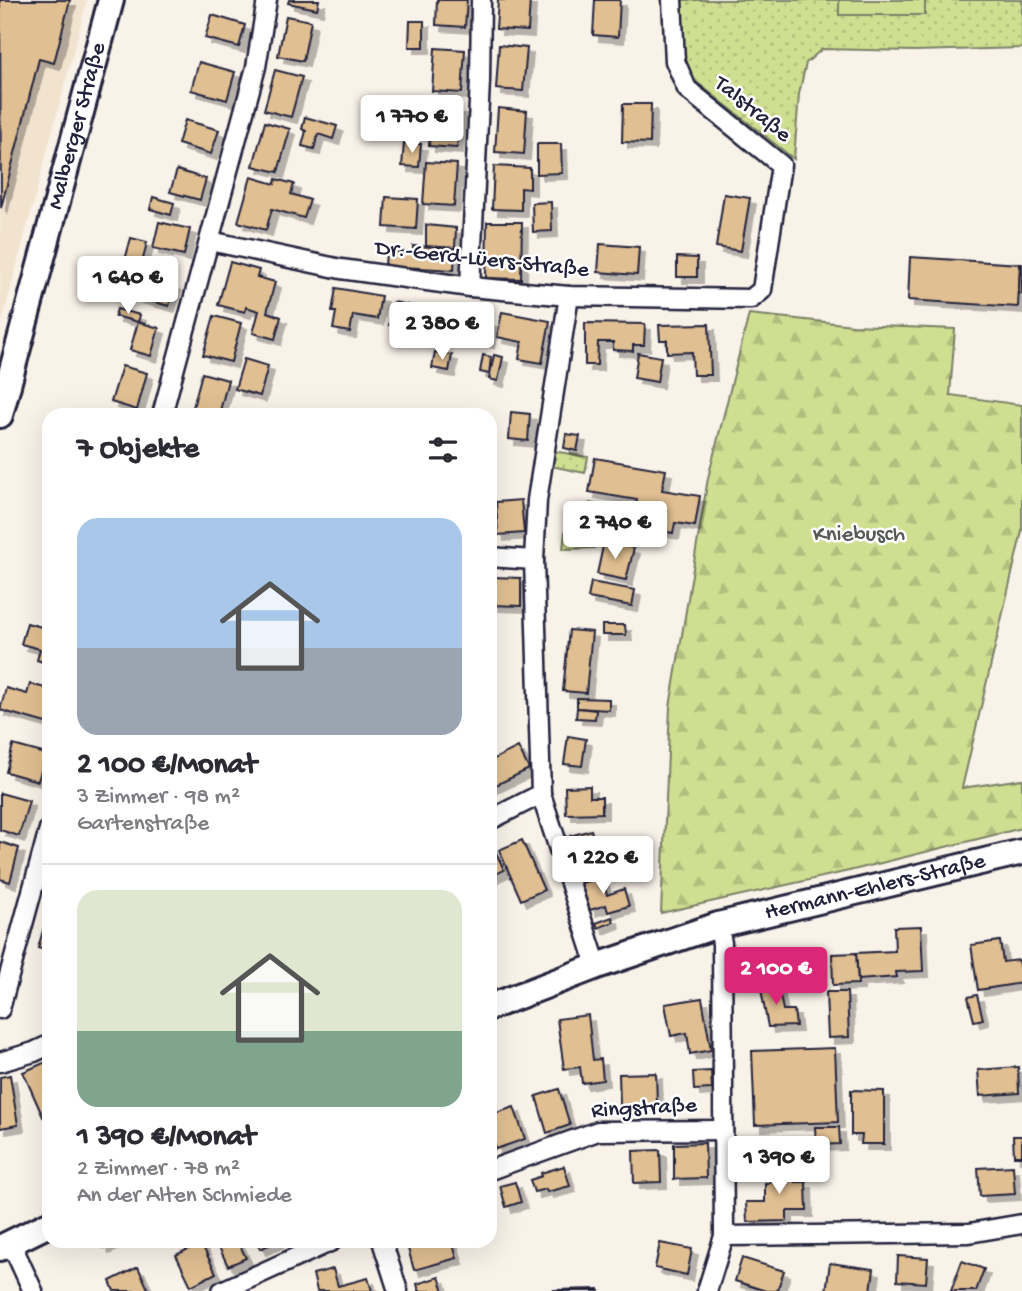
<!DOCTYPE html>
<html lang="de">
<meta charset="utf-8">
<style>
:root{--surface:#fff;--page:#f7f7f7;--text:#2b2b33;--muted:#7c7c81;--line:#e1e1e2;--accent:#db2777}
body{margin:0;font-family:"Gochi Hand",sans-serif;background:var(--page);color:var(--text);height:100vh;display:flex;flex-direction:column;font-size:26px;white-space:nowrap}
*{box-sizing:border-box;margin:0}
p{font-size:23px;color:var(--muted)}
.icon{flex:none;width:38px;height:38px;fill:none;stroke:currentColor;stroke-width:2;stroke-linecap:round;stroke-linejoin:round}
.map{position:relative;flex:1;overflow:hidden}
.panel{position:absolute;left:42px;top:408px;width:455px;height:840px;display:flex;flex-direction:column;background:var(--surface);border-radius:21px;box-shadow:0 7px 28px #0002}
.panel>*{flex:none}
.price{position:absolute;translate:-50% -60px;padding:0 16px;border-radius:7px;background:#fff;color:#222;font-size:23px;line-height:46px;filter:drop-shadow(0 2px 4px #0008)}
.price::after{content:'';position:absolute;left:50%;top:42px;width:21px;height:16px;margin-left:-10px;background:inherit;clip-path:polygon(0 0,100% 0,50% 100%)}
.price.active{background:var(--accent);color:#fff}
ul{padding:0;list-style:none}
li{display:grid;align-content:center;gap:14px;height:371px;padding:0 35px}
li+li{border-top:2px solid var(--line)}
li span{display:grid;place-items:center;height:217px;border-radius:21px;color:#555}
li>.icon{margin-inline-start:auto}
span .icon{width:126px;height:126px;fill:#fffc;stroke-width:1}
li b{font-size:30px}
h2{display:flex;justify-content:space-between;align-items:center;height:84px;padding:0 35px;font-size:30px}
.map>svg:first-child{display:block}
.built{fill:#f2e3cf}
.green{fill:url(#green-dots);stroke:#798066;stroke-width:2}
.forest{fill:url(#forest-firs);stroke:#798066;stroke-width:2}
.pitch{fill:#d0de91;stroke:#798066;stroke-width:2}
.building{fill:#e0bf92;stroke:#22223b;stroke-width:2;filter:url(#shadow)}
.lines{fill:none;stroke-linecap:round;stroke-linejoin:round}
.street-casing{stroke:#22223b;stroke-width:23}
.secondary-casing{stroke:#22223b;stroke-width:30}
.street{stroke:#fff;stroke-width:18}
.secondary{stroke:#fff;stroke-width:24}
.labels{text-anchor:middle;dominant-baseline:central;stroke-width:5;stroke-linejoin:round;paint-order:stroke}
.street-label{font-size:23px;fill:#22223b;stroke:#fff}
.park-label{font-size:23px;fill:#565a55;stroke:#fff}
</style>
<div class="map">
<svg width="1022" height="1291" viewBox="0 0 1022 1291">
<defs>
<pattern id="green-dots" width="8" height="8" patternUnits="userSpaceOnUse" patternTransform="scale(1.75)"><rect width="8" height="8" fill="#d0de91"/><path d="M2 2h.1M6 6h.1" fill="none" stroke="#b2be7e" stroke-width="1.8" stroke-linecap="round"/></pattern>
<pattern id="forest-firs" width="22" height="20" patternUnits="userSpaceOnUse" patternTransform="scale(1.75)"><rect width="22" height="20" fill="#d0de91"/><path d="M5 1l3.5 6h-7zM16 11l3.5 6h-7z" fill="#b2be7e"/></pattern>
<filter id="shadow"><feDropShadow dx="6" dy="6" stdDeviation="0" flood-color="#0004"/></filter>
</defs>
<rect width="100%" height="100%" fill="#f9f2e9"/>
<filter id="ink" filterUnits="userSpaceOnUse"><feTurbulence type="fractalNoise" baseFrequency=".0143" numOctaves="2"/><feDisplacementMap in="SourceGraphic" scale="14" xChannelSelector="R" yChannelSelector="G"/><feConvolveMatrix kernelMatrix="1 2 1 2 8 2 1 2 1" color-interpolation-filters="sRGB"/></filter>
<g filter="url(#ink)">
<polygon class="built" points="0,0 87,0 0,329"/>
<g class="green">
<polygon points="682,0 1022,0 1022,48 914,51 822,49 806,63 799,94 794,159 694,80 683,57"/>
<polygon points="553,451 588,457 585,473 551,466"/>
<polygon points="590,503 628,512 623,538 601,536 594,548 563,549 565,532 585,535"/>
</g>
<polygon class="forest" points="749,314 853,325 955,329 950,395 1022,405 1022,531 962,788 1022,779 1022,828 849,871 661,913 670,707 708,478"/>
<rect class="pitch" x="839" y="0" width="86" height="15"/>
<g class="building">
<polygon points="0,0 70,0 54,63 39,59 1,208"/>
<polygon points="289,0 319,0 317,9 288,3"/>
<polygon points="437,0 467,0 465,27 436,25"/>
<polygon points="498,0 530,0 528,31 496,29"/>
<polygon points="595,0 620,0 618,37 593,35"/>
<polygon points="212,15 245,25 239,47 205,38"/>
<polygon points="286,16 311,21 303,61 278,56"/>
<polygon points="410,21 424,21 424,47 409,47"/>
<polygon points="499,45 527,48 523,91 496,89"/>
<polygon points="435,48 465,50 462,93 432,91"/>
<polygon points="199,62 235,72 227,100 191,90"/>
<polygon points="275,70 302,77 291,117 264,110"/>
<polygon points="623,104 651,104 650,143 622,142"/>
<polygon points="432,106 460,108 457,148 429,146"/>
<polygon points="498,108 527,111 524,154 495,152"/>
<polygon points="305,117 337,126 333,139 318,134 314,149 302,146 306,131 302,129"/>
<polygon points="185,120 219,130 211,154 178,144"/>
<polygon points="265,122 290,129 278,172 253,166"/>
<polygon points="404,143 421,144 419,167 402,166"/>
<polygon points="537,144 561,144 562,173 537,174"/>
<polygon points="426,162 457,164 454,206 423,204"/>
<polygon points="494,166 530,168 530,189 521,188 521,210 492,209"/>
<polygon points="177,170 206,179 200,200 170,192"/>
<polygon points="251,177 275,184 276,179 294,184 291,194 310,200 304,218 272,209 266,230 238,222"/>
<polygon points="724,194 750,198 741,251 716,247"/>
<polygon points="153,197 174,203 171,215 150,209"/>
<polygon points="386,197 418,199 416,229 384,227"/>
<polygon points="551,202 552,231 533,232 532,203"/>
<polygon points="159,222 190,229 184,255 153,248"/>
<polygon points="487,222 522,222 521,279 486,278"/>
<polygon points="426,225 456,228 455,248 426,246"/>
<polygon points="131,238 147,242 141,268 124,264"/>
<polygon points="600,244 639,247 637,275 598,272"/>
<polygon points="413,246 455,248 454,270 385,266 386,251 413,253"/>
<polygon points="677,257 697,258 697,277 677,277"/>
<polygon points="910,257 1020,264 1018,307 908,300"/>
<polygon points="230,262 259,270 257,277 275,282 267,312 281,317 275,339 253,333 259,311 246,307 245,312 218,305"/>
<polygon points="1020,264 1022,264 1022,294 1019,294"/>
<polygon points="139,274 175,285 169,306 133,296"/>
<polygon points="336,288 381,296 377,319 353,315 350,332 333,329 336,312 332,312"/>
<polygon points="394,302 439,312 433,335 389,325"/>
<polygon points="117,309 140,315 138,322 115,316"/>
<polygon points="502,312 550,321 542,363 519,359 522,342 497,337"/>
<polygon points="447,313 492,321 488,342 444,334"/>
<polygon points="214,316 241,323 231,362 203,355"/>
<polygon points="138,322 159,328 151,356 130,350"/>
<polygon points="585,323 645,324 644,345 633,345 633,351 613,350 613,342 598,342 597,365 585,365"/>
<polygon points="709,324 711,375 693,375 692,352 667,353 667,340 660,340 659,325"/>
<polygon points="435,352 452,355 449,371 432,368"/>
<polygon points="638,353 661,357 657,382 634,378"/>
<polygon points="483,355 491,357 489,374 480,372"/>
<polygon points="494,355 503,357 498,381 489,379"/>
<polygon points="244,359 268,366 260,396 235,389"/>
<polygon points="122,366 147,373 137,410 111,402"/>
<polygon points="202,373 228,380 219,415 191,415"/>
<polygon points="511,412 530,414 528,441 509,439"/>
<polygon points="566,434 580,436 577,451 564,448"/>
<polygon points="595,458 666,470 662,490 700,496 695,526 675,523 673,533 652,529 650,536 631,533 637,500 589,492"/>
<polygon points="521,500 524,533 498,535 496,502"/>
<polygon points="604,542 634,548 626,580 597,574"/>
<polygon points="493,577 521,578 521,606 493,605"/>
<polygon points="591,582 635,590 632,606 588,598"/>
<polygon points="27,623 49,629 49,664 37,660 40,649 21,644"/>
<polygon points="602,625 625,625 626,635 602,635"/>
<polygon points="569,630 592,632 586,693 563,691"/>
<polygon points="30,684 49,689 49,724 0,710 6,688 27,694"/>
<polygon points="577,698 609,699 609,710 577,708"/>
<polygon points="577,708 596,710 595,719 576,718"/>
<polygon points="568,736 586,739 582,766 564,764"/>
<polygon points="13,745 46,754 38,781 6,772"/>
<polygon points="518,747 529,769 490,788 490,761"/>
<polygon points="590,786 590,797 602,797 602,813 566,814 565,787"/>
<polygon points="0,793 29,801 19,836 0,830"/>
<polygon points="591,830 599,855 578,862 570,836"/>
<polygon points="522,840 544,890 521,900 499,850"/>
<polygon points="0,842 19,848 10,882 0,879"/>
<polygon points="495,850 504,870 490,877 490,852"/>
<polygon points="610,856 614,869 591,876 587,864"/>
<polygon points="602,877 607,895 624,889 629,906 608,912 606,905 590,910 581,883"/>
<polygon points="612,917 614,922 598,928 596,923"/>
<polygon points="46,920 49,921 49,951 38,948"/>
<polygon points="921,926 923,971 896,972 897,977 858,980 856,953 895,951 894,927"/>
<polygon points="1000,941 1003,962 1019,960 1022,983 978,990 971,945"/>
<polygon points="856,953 858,984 833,985 832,954"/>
<polygon points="777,981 783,1010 794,1010 796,1026 768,1027 760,984"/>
<polygon points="826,992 847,992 849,1037 828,1038"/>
<polygon points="977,995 983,1019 974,1021 968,997"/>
<polygon points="702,998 711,1050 690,1054 687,1033 671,1036 665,1004"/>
<polygon points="588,1015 593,1060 601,1059 603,1080 582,1083 580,1067 564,1069 557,1019"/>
<polygon points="835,1048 838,1122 755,1125 752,1051"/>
<polygon points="46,1062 49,1069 49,1115 43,1117 23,1072"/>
<polygon points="1018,1067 1019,1093 980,1096 978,1070"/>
<polygon points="711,1071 712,1089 694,1090 693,1072"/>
<polygon points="656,1073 657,1104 620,1105 619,1074"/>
<polygon points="10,1075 18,1125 0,1128 0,1077"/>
<polygon points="559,1089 570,1125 547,1133 536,1096"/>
<polygon points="851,1090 884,1091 884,1144 861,1144 862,1135 851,1135"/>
<polygon points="514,1107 525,1139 496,1149 490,1131 490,1115"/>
<polygon points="815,1127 839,1127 840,1144 816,1145"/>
<polygon points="1013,1136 1022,1136 1022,1156 1014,1156"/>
<polygon points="705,1143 706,1178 674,1179 674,1144"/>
<polygon points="660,1150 661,1182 634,1183 633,1151"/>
<polygon points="795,1164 795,1182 806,1182 807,1211 787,1211 787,1221 747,1222 746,1202 765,1202 765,1183 770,1183 769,1165"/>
<polygon points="564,1166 570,1186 547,1192 546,1189 534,1192 530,1180 542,1176 541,1173"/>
<polygon points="1013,1166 1015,1194 980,1196 978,1168"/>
<polygon points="515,1182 521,1202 506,1207 500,1186"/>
<polygon points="100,1241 113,1241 114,1243 103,1248"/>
<polygon points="216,1241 238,1241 246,1258 228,1266"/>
<polygon points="256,1241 278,1241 260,1249"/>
<polygon points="423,1241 452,1241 457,1258 414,1270 407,1245"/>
<polygon points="201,1243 216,1273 191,1286 176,1255"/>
<polygon points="660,1243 692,1249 687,1275 655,1268"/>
<polygon points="898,1256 928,1258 926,1283 897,1281"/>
<polygon points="742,1258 784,1271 777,1291 766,1291 735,1281"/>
<polygon points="962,1261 984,1269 976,1291 951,1291"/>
<polygon points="830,1263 874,1269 871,1291 826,1291"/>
<polygon points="138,1267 149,1291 114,1291 110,1281"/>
<polygon points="333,1269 338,1286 368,1278 372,1291 317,1291 313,1274"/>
<polygon points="439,1277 444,1291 419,1291 417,1284"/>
<polygon points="599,1289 599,1291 553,1291 553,1290"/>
</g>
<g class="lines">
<defs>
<g id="street">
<polyline points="210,241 341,269 470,287 569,296 751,299 762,290 781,165 687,89 675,61 672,0"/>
<polyline points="470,287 480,81 481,0"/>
<polyline points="569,296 537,500 534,560 541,794 597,966"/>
<polyline points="162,415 256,67 267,0"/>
<polyline points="490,557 534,560"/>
<polyline points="490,820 541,794"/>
<polyline points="0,1009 49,829"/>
<polyline points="0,1062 34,1052 49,1045"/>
<polyline points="490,1170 598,1131 723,1130"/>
<polyline points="724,1236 969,1233 1022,1224"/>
<polyline points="382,1241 398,1291"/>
<polyline points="11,1243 33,1291"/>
<polyline points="222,1291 332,1241"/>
<polyline points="707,1291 724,1236 722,943 718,925"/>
</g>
<g id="secondary">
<path id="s1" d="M0,415l111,-415"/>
<path id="s2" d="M490,1007l107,-41 121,-41 304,-73"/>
<polyline points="0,1248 49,1224"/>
</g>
</defs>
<use href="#street" class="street-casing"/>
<use href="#secondary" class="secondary-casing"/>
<use href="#street" class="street"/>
<use href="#secondary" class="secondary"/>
</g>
</g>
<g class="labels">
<g class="street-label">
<text transform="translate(752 110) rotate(39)">Talstraße</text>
<text stroke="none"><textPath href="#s1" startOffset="299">Malberger Straße</textPath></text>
<text transform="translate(482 260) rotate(6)">Dr.-Gerd-Lüers-Straße</text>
<text stroke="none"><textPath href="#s2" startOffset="404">Hermann-Ehlers-Straße</textPath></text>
<text transform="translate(644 1109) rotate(-3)">Ringstraße</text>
</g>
<g class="park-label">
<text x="859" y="535">Kniebusch</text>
</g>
</g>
</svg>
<b class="price" style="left:412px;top:155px">1 770 €</b>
<b class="price" style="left:128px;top:316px">1 640 €</b>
<b class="price" style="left:442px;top:362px">2 380 €</b>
<b class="price" style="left:615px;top:561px">2 740 €</b>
<b class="price" style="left:603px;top:896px">1 220 €</b>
<b class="price active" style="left:776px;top:1007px">2 100 €</b>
<b class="price" style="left:779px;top:1196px">1 390 €</b>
<section class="panel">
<h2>7 Objekte<svg class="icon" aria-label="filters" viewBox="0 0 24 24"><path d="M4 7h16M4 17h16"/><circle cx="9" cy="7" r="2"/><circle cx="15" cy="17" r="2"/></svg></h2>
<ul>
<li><span style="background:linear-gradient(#a9c7e8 60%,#9aa5b1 0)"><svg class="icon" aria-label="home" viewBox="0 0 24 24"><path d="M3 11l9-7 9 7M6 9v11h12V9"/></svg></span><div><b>2 100 €/Monat</b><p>3 Zimmer · 98 m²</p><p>Gartenstraße</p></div></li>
<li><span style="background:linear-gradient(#dfe7d0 65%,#7fa58c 0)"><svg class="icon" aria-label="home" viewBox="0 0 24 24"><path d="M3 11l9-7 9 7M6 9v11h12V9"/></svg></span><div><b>1 390 €/Monat</b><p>2 Zimmer · 78 m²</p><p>An der Alten Schmiede</p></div></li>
</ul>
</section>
</div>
